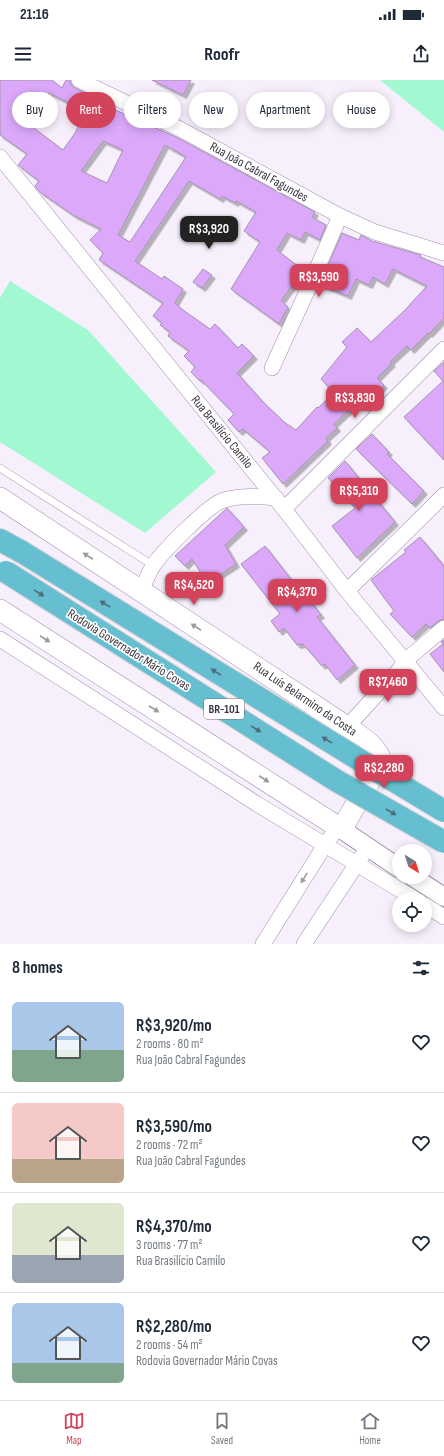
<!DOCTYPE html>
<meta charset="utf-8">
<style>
:root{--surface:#fff;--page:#f6f6f7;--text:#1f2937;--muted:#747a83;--line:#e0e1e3;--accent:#d4435c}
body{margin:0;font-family:"Sofia Sans Condensed",sans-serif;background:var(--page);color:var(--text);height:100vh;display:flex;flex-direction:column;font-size:15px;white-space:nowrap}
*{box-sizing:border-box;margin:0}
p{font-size:13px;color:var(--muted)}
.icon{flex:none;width:22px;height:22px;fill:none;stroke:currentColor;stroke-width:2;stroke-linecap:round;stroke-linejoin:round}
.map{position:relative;height:864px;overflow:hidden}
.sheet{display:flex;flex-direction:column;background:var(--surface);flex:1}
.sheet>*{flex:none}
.banner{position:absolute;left:12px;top:12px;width:420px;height:36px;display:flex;gap:8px}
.needle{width:26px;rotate:142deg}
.fabs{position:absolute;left:392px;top:764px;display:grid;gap:8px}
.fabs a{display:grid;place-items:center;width:40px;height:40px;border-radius:50%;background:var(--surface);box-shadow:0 2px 10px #0003;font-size:20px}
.price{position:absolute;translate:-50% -34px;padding:0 9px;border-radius:8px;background:var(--accent);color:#fff;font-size:13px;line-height:26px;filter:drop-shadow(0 1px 2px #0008)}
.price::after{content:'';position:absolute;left:50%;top:24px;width:12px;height:9px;margin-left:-6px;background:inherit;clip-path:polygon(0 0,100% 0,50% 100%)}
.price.on{background:#222;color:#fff}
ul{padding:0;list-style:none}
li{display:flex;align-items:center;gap:12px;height:100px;padding:0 12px}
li+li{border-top:1px solid var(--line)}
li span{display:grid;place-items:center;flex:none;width:112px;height:80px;border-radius:6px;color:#555}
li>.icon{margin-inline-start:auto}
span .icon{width:48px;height:48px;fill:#fffc;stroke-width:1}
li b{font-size:17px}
h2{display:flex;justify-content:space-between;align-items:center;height:48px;padding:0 12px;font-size:17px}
.pill{padding:0 14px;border-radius:18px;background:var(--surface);box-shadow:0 2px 10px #0003;font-size:14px;line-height:36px}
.pill.on{background:var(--accent);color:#fff}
.status{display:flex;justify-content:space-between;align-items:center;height:28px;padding:0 20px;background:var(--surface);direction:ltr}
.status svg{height:11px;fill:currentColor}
header{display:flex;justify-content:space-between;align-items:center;height:52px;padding:0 12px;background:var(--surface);font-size:18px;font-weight:700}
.dock{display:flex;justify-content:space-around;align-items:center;height:56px;border-top:1px solid var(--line);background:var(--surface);font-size:11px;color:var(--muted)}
.dock a{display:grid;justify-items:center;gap:2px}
.dock .on{color:var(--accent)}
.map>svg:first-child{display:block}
.green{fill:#a2f9d1}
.building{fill:#dba8fa;stroke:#a492b0;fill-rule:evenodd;filter:url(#shadow)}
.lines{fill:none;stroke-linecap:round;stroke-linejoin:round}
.service-casing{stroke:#a18fad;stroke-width:8}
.minor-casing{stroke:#a18fad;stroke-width:16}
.tertiary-casing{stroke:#a18fad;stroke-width:20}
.secondary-casing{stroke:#a18fad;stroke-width:22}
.trunk-casing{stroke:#d4d2d5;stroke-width:24}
.service{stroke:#fff;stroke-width:7}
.minor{stroke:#fff;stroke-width:15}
.tertiary{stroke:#fff;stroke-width:18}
.secondary{stroke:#fff;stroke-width:21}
.trunk{stroke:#66bfd0;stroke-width:22}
.trunk-bridge-casing{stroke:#d4d2d5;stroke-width:24;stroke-linecap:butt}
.trunk-bridge{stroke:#66bfd0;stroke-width:22}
.oneway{fill:#9e9aa0}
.oneway2{fill:#4d6c7a}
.labels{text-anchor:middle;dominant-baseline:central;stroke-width:3.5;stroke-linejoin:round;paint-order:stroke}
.shield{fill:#fff;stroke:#76717a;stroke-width:1}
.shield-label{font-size:12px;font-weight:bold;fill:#3c3441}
.street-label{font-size:13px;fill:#3c3441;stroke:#fff}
</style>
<div class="status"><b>21:16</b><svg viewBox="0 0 49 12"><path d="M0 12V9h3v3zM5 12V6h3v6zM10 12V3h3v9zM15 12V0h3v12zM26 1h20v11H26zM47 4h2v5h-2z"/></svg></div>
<header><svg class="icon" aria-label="menu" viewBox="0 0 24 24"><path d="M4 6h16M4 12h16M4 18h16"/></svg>Roofr<svg class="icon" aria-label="share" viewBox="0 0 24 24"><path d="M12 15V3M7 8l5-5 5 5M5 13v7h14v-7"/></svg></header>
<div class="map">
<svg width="444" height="864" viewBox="0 0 444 864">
<defs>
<filter id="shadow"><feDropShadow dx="3.5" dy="3.5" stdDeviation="0" flood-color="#0004"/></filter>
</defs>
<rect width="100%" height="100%" fill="#f7effc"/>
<g class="green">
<polygon points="380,0 444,0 444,52"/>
<polygon points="10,201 88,250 216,392 145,453 0,362 0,218"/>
</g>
<g class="building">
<path d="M0,0h52l10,8 4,-8h4l1,5 4,3 35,17 -1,2 67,30 139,75 -3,5 14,8 -6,15 -15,-8 -4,8 -14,-7 -10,17 26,20 -22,31 7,6 -9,17 -48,-35 29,-47 -16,-11 12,-19 -20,-11 -1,2 -13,-7 -2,3 -31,-18 -54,80 27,18 2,-3 19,13 -8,14 8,7 27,19 5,-5 23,24 4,-4 12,12 -17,17 26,29 21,20 12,8 21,-23 1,1 16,-15 -13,-14 26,-32 -5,-5 15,-14 14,14 33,-31 23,-25 -34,-17 -8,15 -12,-7 -4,8 -13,-6 -8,17 -28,-12 22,-51 17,7 2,-5 11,6 49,14 -1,2 24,10v51l-15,16 -1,-1 -17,17 -4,-4 -17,16 2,1 -15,15 7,7 -15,14 -2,-3 -15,15 -2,-2 -16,15 3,4 -11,10 2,3 -45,43 -21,-26 8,-6 -27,-23 -4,3 -11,-12 6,-6 -33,-34 -1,1 -9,-9 4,-5 -11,-11 5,-5 -21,-15 2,-4 -10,-7 2,-2 -9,-7 10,-13 -64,-43 4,-7 -13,-13 11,-11 -28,-14 -33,-23 -5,-6 4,-5 -21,-16 9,-11 -27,-19zM49,13l37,18 -11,22 -12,17 -37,-28zM103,61l20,9 -16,33 -26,-12zM165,65l21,12 -56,85 -12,-7z"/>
<polygon points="152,0 191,0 183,15"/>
<polygon points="203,189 212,195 202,208 193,202"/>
<polygon points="444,282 444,380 404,337 443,301 434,291"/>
<polygon points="372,354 389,372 387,374 424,411 412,424 356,369"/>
<polygon points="345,381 395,442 357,478 332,446 355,428 328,398"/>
<polygon points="227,428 244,447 225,465 236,484 207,503 192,479 185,486 175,476"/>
<polygon points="420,457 444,486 444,539 438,541 430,548 426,544 412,557 390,534 394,531 371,500 406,472 404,470"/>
<polygon points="265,466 294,503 295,502 314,526 321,535 317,537 355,585 337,600 325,584 322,586 303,564 297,565 284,548 279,552 271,541 280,534 241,484"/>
<polygon points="444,560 444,592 430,574 443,564 441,562"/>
</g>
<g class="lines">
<defs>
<polyline id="service" points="0,388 154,486"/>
<g id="minor">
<polyline points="79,0 180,49 340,136 375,152 444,173"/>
<polyline points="0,77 284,429 347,511 444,628"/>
<polyline points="272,288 308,209 340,136"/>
<polyline points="284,429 444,269"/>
<path d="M141,511c4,-8 7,-17 12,-25 9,-14 56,-62 71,-66 17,-5 35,-4 52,-2"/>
<polyline points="347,511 444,415"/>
<polyline points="0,559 257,724 415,819"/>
<polyline points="347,647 399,590 405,581 444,548"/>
<polyline points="425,825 444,837"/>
<polyline points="263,864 325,765 338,747"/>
<polyline points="304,864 362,776"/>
</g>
<g id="tertiary">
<polyline points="338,747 399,788"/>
<polyline points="413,797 444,817"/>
</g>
<path id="secondary" d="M0,418l347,229c14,10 30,18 34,35l-36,61 -7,4 -338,-217"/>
<polyline id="trunk" points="0,460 22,472"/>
</defs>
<use href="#service" class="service-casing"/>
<use href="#minor" class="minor-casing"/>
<use href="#tertiary" class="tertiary-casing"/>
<use href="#secondary" class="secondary-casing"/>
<use href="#trunk" class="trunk-casing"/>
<use href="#service" class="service"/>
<use href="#minor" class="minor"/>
<use href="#tertiary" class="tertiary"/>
<use href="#secondary" class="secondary"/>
<use href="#trunk" class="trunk"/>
<defs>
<g id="trunk-bridge">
<polyline points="22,472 376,690 444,731"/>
<polyline points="6,492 337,701 444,762"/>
</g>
</defs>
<use href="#trunk-bridge" class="trunk-bridge-casing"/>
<use href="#trunk-bridge" class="trunk-bridge"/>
</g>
<defs><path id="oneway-solid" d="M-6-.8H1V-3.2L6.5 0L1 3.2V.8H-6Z"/></defs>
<g class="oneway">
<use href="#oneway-solid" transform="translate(88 476) rotate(-147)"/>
<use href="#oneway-solid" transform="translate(196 547) rotate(-147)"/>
<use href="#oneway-solid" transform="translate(45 559) rotate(33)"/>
<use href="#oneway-solid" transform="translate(154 629) rotate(33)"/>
<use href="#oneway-solid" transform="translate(264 699) rotate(33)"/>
<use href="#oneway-solid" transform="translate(304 798) rotate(122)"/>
</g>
<g class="oneway2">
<use href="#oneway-solid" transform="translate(39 513) rotate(32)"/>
<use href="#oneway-solid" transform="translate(105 524) rotate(-148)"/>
<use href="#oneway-solid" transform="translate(216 592) rotate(-148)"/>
<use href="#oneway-solid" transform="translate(256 649) rotate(32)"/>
<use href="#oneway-solid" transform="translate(327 660) rotate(-148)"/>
<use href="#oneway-solid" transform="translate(391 732) rotate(30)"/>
</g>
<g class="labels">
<rect class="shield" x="204" y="619" width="40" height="20" rx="3"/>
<g class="shield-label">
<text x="224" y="629">BR-101</text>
</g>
<g class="street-label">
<text transform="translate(259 92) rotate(29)">Rua João Cabral Fagundes</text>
<text transform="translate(222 352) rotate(51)">Rua Brasilício Camilo</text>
<text transform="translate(129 570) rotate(32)">Rodovia Governador Mário Covas</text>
<text transform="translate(305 619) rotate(34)">Rua Luís Belarmino da Costa</text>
</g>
</g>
</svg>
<div class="fabs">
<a><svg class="needle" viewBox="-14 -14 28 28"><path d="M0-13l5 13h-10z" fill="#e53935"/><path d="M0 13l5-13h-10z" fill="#747a83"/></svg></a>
<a><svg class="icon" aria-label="locate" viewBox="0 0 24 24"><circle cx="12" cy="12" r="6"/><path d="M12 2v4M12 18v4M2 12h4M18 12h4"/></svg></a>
</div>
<b class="price on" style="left:209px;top:170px">R$3,920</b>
<b class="price" style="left:319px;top:218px">R$3,590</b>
<b class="price" style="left:355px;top:339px">R$3,830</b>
<b class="price" style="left:359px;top:432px">R$5,310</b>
<b class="price" style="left:194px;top:526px">R$4,520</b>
<b class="price" style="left:297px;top:533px">R$4,370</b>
<b class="price" style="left:388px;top:623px">R$7,460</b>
<b class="price" style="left:384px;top:709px">R$2,280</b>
<div class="banner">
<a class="pill">Buy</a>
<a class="pill on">Rent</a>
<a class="pill">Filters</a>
<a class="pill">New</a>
<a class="pill">Apartment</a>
<a class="pill">House</a>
</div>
</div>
<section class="sheet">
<h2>8 homes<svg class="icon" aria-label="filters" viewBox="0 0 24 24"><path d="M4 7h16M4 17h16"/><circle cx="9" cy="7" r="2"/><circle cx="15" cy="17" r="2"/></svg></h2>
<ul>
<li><span style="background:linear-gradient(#a9c7e8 60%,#7fa58c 0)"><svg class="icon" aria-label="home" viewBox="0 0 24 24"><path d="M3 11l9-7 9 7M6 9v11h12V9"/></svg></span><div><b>R$3,920/mo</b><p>2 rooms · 80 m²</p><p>Rua João Cabral Fagundes</p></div><svg class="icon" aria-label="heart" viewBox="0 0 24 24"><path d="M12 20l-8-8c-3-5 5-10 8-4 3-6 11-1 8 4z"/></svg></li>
<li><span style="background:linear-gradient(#f6c9c9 70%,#b9a48a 0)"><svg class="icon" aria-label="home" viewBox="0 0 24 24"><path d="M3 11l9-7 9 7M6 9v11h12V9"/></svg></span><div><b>R$3,590/mo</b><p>2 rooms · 72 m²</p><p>Rua João Cabral Fagundes</p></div><svg class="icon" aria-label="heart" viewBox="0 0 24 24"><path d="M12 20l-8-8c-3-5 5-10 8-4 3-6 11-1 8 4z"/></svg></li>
<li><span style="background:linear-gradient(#dfe7d0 65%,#9aa5b1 0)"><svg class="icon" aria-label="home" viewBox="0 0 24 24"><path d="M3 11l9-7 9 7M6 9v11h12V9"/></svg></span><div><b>R$4,370/mo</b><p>3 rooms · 77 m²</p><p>Rua Brasilício Camilo</p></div><svg class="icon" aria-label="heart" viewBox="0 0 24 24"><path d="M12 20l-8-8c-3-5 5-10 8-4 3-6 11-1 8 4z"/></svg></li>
<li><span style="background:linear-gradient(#a9c7e8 75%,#7fa58c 0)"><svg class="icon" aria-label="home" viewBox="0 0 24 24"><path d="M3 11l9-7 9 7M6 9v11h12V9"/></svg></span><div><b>R$2,280/mo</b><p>2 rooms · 54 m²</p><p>Rodovia Governador Mário Covas</p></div><svg class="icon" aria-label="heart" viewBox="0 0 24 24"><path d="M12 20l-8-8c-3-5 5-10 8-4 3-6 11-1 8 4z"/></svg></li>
</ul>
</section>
<nav class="dock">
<a class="on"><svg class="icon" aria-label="map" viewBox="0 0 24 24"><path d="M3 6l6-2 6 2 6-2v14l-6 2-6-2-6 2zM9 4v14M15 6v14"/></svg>Map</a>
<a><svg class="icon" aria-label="saved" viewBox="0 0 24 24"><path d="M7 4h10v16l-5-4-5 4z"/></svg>Saved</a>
<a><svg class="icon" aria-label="home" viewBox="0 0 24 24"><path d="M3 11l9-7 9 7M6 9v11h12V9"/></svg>Home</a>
</nav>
